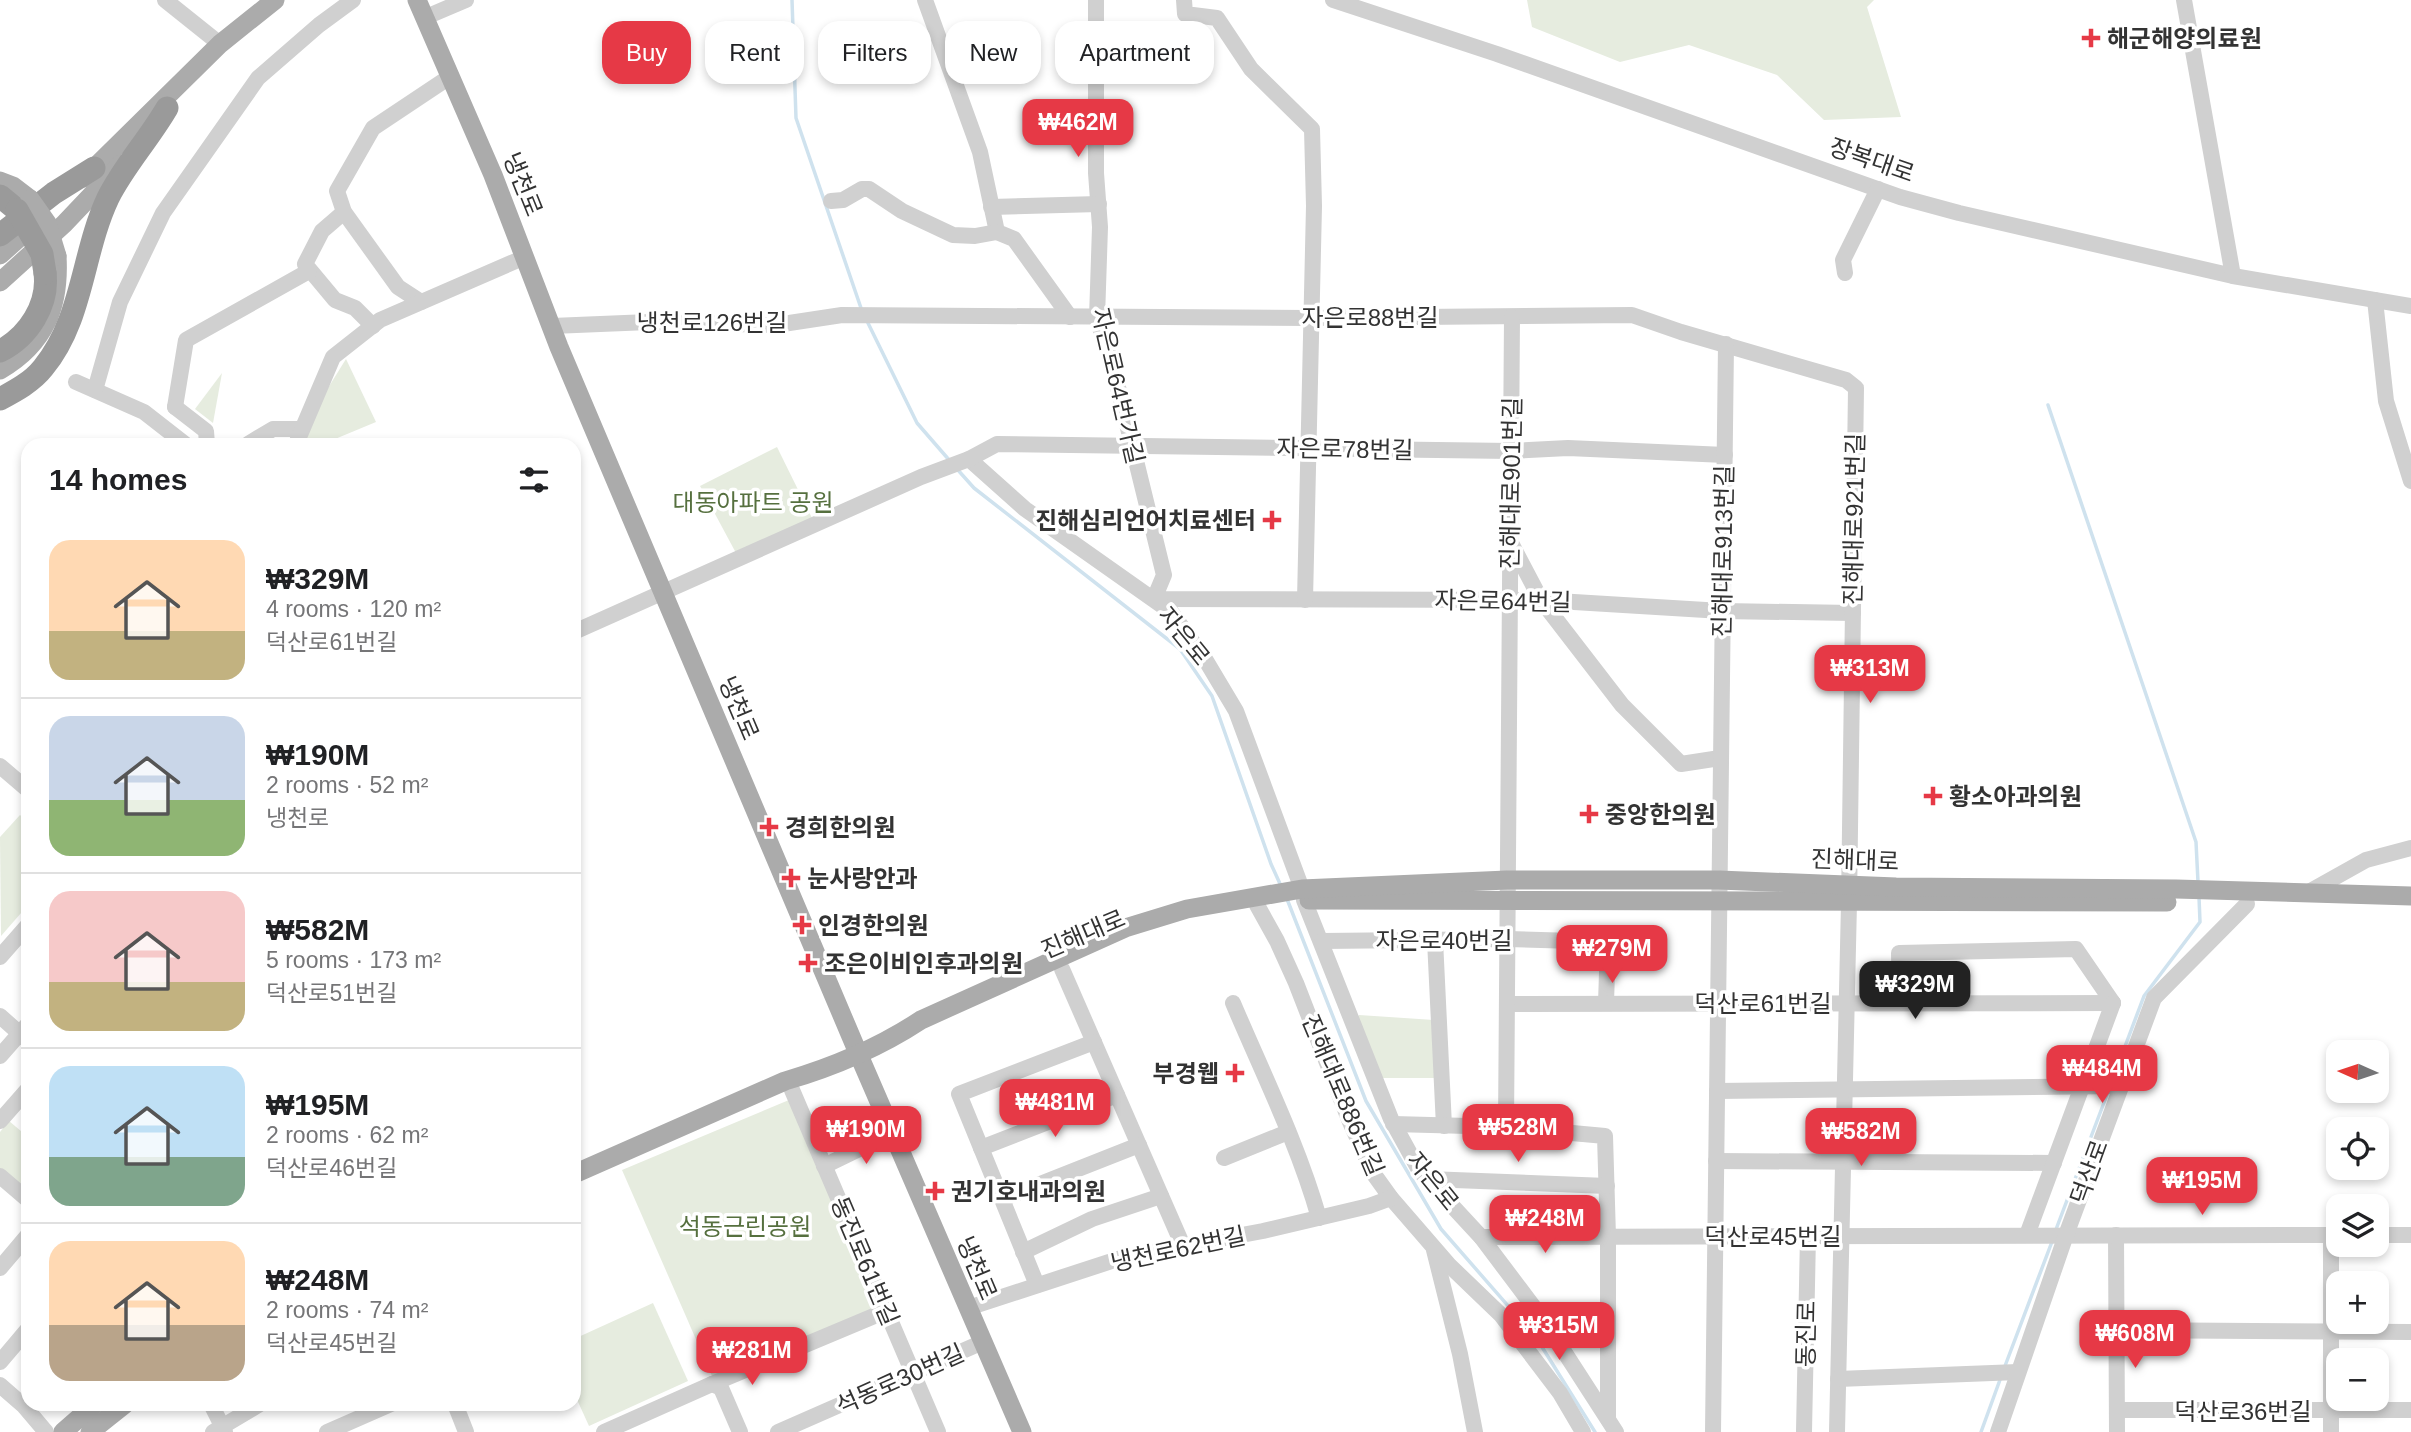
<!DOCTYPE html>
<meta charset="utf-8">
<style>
:root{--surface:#fff;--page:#f6f6f6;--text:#202124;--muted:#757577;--line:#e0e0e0;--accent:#e63946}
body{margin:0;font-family:Helvetica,"Noto Sans KR",sans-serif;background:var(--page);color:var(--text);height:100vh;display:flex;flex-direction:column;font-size:26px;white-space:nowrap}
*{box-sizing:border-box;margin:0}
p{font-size:23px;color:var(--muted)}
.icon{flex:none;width:38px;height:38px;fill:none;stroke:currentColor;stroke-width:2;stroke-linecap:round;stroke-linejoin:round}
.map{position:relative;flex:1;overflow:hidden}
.panel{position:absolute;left:21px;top:438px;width:560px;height:973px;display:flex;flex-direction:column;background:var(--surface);border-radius:21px;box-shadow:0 4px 10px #0003}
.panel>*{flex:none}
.top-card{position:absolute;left:602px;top:21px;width:665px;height:63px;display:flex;gap:14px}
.needle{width:46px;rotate:273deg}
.tools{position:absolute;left:2326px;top:1040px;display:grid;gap:14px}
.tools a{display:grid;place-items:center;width:63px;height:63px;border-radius:14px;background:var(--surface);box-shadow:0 4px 10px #0003;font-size:35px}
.price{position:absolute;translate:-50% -60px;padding:0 16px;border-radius:14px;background:var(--accent);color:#fff;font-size:23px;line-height:46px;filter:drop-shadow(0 2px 4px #0008)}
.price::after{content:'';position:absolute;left:50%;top:42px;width:21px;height:16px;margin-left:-10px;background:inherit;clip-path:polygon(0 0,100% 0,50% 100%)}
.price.active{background:#222;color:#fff}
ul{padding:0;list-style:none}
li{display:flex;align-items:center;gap:21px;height:175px;padding:0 28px}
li+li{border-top:2px solid var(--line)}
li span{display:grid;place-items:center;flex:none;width:196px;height:140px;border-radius:21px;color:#555}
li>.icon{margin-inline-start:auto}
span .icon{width:84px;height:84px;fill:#fffc;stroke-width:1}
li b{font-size:30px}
h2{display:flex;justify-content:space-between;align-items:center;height:84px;padding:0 28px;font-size:30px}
.chip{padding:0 24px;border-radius:21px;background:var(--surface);box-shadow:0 4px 10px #0003;font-size:24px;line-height:63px}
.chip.active{background:var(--accent);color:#fff}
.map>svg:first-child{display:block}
.green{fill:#e6ecdf}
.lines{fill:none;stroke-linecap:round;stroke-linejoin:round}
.stream{stroke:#cfe2ee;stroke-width:3.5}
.minor{stroke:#d0d0d0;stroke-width:16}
.major{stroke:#ababab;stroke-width:19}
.highway{stroke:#9a9a9a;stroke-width:23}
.major-bridge{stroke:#ababab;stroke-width:19}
.highway-bridge{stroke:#9a9a9a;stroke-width:23}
.poi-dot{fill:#e63946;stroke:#fff;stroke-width:2.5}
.labels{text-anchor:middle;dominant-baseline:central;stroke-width:7;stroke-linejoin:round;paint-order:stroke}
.poi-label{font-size:24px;font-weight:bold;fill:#333;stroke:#fff;text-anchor:start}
.street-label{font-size:24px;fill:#333;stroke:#fff}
.park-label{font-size:24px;fill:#56703f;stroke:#fff}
</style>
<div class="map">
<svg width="2411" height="1432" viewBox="0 0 2411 1432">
<rect width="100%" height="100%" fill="#fff"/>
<g class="green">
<polygon points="1527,0 1874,0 1867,7 1901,117 1824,120 1777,75 1689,45 1620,62 1532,27"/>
<polygon points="346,359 376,422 323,444 303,444 318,404"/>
<polygon points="222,373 213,423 195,409"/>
<polygon points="777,447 812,518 736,553 700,486"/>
<polygon points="20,815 28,822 28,905 1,936 0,837"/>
<polygon points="1359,1015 1434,1020 1434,1078 1380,1078 1357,1018"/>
<polygon points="789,1100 879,1309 712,1376 622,1170"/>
<polygon points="9,1121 28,1137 28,1195 0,1171 0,1132"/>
<polygon points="653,1303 688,1381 589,1426 574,1393 574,1339"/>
</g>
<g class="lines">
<g class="stream">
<polyline points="792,0 796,118 862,311"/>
<polyline points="867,321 917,423 950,461"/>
<polyline points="2048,405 2196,842 2198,882"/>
<polyline points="957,469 974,488 1180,649 1212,696 1271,864 1281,886"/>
<polyline points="1287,899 1366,1101 1441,1229 1537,1339 1595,1432"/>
<polyline points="2112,1081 2144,996 2200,922 2199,897"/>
<polyline points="2055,1232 2108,1092"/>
<polyline points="2005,1366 2053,1239"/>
<polyline points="1981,1432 2001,1377"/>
</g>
<g class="minor">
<polyline points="165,0 220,44"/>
<polyline points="925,0 980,152 997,232 1014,239 1070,317"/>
<polyline points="1096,0 1096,173 1100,227 1097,318 1115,375 1164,575 1154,599 1541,600 1722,611 1853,613"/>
<polyline points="1184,0 1185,14 1217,18 1251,69 1312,129 1314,206 1305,600"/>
<polyline points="1333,0 1497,54 1900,197 1959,213 2233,276 2411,306"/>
<polyline points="2184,0 2233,276"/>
<polyline points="426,17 466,0"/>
<polyline points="831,201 843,200 862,189 869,189 902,211 953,235 975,236 997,232"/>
<polyline points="991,207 1099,204"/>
<polyline points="344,212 322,231 305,264 335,300 355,308 373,326"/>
<polyline points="1845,273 1843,260 1878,189"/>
<polyline points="2375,300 2386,401 2411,481"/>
<polyline points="421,302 398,287 344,212 337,191 373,128 451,76"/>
<polyline points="552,326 649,322 776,325 842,315 1310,318 1632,315 1681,332 1846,380 1856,388 1849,903 1837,1432"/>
<polyline points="76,382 144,412 185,444"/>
<polyline points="95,390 120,302 163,213 258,78 319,25 353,0"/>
<polyline points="175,407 186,340 309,271"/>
<polyline points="175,407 206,431 207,444"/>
<polyline points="248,444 273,429 302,429"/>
<polyline points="296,444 333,357 380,320 525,257"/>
<polyline points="969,459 1025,509 1171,612 1205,659 1236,711 1302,889"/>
<polyline points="1511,543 1541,600 1622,705 1681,764 1720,758"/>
<polyline points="574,632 921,477 969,459 997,444 1511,451 1568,448 1725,455"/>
<polyline points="0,766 28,790"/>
<polyline points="2307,893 2366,860 2411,848"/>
<polyline points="1304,900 1391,1119 1419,1170 1481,1237 1545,1322 1616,1432"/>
<polyline points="1257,905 1277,941 1296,983 1350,1122 1373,1173 1391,1198 1449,1265 1501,1315 1560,1393 1583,1432"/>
<polyline points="1435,940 1444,1126"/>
<polyline points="1322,941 1507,939 1608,942 1606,1003"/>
<polyline points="0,957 28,925"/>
<polyline points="1062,969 1183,1246"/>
<path d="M1233,1003c30,71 65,141 86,215"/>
<polyline points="1900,1003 1899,953 2076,949 2113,1003"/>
<polyline points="1507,1004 2113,1003"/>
<polyline points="0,1016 27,1040"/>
<polyline points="0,1056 28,1024"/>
<polyline points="792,1090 938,1432"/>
<polyline points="1717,1091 2121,1086"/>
<polyline points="0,1121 28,1089"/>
<polyline points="1393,1124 1506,1127 1605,1136 1608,1237 1608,1419"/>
<polyline points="1506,1127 1512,317"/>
<polyline points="981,1148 1117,1095"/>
<polyline points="1224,1158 1288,1132"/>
<polyline points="1716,1161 2054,1163"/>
<polyline points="824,1166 892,1133"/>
<polyline points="0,1176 28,1200"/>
<polyline points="1428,1179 1607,1186"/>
<polyline points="1002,1199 1139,1145"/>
<polyline points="2027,1235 2113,1003"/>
<polyline points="2116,1235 2117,1432"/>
<polyline points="2376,1235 2411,1235"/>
<polyline points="1481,1237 2338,1235"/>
<polyline points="1434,1250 1460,1354 1475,1432"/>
<polyline points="1023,1252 1092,1219 1161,1196"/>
<polyline points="0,1268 28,1235"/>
<polyline points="1037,1285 959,1094 1094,1042"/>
<polyline points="968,1308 1124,1257 1263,1231 1369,1206 1391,1198"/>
<polyline points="2117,1330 2411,1332"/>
<polyline points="0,1362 28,1329"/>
<polyline points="1838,1379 2018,1372"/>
<polyline points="712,1384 721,1388 740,1432"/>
<polyline points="0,1385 24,1406 46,1432"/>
<polyline points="211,1404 225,1432"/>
<polyline points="455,1404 466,1432"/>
<polyline points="2117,1410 2411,1410"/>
<polyline points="213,1432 260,1404"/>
<polyline points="327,1432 391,1404"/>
<polyline points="604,1432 712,1384 886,1311"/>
<polyline points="778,1432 983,1342"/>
<polyline points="1713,1432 1726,344"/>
<polyline points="1804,1432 1808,1236"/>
<polyline points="1998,1432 2066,1235 2154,998 2247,904"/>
<polyline points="2331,1432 2331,1235"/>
</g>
<g class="major">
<polyline points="417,0 493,175 559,347 858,1053 1022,1432"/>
<polyline points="84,178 220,44 275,0"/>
<polyline points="0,181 13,186 30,199"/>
<polyline points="0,255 39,220"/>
<polyline points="0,282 64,224 121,164"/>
<path d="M0,370c45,-26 60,-64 57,-114"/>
<polyline points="1309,900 2167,902"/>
<path d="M574,1174l211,-93c48,-14 95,-34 136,-61l204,-92 62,-19 115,-20 205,-9h212l177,7 280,2 235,7"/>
<polyline points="63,1432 95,1404"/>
<polyline points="90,1432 125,1404"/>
</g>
<g class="highway">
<polyline points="0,196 17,210"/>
<polyline points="0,235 54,193 94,168"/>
<path d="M0,351c28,-14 49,-46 45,-78"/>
<path d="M0,399c15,-8 32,-17 43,-31 40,-48 39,-115 65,-170 16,-32 41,-59 59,-90"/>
</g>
<polyline class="major-bridge" points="30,199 47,223 57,256"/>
<polyline class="highway-bridge" points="17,210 42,254 45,273"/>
</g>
<g class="poi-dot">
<path d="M2087.5 27.5h7v7h7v7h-7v7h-7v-7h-7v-7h7z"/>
<path d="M1268.5 509.5h7v7h7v7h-7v7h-7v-7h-7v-7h7z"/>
<path d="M1929.5 785.5h7v7h7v7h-7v7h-7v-7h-7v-7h7z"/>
<path d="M1585.5 803.5h7v7h7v7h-7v7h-7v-7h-7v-7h7z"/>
<path d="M765.5 816.5h7v7h7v7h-7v7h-7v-7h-7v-7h7z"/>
<path d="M787.5 867.5h7v7h7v7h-7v7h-7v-7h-7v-7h7z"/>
<path d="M798.5 914.5h7v7h7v7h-7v7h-7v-7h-7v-7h7z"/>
<path d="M804.5 952.5h7v7h7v7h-7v7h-7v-7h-7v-7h7z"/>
<path d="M1231.5 1062.5h7v7h7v7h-7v7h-7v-7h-7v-7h7z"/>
<path d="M931.5 1180.5h7v7h7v7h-7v7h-7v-7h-7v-7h7z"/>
</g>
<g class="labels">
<g class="poi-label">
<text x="2107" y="38">해군해양의료원</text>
<text x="1256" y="520" text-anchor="end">진해심리언어치료센터</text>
<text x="1949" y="796">황소아과의원</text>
<text x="1605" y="814">중앙한의원</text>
<text x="785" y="827">경희한의원</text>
<text x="807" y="878">눈사랑안과</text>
<text x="818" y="925">인경한의원</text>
<text x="824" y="963">조은이비인후과의원</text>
<text x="1219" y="1073" text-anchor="end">부경웹</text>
<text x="951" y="1191">권기호내과의원</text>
</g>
<g class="street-label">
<text transform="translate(1872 160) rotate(19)">장복대로</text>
<text transform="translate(523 184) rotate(68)">냉천로</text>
<text x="1370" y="317">자은로88번길</text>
<text x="712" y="322">냉천로126번길</text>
<text transform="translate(1118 386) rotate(77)">자은로64번가길</text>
<text transform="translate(1345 449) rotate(1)">자은로78번길</text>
<text transform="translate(1511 483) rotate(-89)">진해대로901번길</text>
<text transform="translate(1854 519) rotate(-89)">진해대로921번길</text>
<text transform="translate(1723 551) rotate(-89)">진해대로913번길</text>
<text transform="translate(1503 601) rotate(1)">자은로64번길</text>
<text transform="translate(1184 636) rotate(51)">자은로</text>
<text transform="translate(739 708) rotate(67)">냉천로</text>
<text transform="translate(1855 860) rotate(2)">진해대로</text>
<text transform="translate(1083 934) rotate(-23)">진해대로</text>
<text x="1444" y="940">자은로40번길</text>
<text x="1763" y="1003">덕산로61번길</text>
<text transform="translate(1343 1095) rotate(67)">진해대로886번길</text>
<text transform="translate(2089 1172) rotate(-70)">덕산로</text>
<text transform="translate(1433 1181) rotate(51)">자은로</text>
<text x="1773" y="1236">덕산로45번길</text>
<text transform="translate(1178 1249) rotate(-12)">냉천로62번길</text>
<text transform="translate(865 1261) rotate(67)">동진로61번길</text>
<text transform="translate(977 1268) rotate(67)">냉천로</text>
<text transform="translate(1806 1334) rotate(-89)">동진로</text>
<text transform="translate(900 1379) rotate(-24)">석동로30번길</text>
<text x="2243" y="1411">덕산로36번길</text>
</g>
<g class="park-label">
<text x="753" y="502">대동아파트 공원</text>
<text x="745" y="1226">석동근린공원</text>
</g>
</g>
</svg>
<div class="tools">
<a><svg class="needle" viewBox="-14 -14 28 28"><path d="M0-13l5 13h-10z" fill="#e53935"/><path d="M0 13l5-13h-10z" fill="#757577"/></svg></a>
<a><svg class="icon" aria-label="locate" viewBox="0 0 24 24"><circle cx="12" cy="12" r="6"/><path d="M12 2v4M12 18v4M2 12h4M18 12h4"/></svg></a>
<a><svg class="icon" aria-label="layers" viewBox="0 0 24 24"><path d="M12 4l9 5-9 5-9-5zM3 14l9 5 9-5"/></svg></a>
<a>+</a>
<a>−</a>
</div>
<b class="price" style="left:1078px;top:159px">₩462M</b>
<b class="price" style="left:1870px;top:705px">₩313M</b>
<b class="price" style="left:1612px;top:985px">₩279M</b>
<b class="price active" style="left:1915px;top:1021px">₩329M</b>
<b class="price" style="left:2102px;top:1105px">₩484M</b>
<b class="price" style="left:1055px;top:1139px">₩481M</b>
<b class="price" style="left:1518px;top:1164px">₩528M</b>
<b class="price" style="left:866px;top:1166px">₩190M</b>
<b class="price" style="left:1861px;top:1168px">₩582M</b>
<b class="price" style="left:2202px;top:1217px">₩195M</b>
<b class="price" style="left:1545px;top:1255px">₩248M</b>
<b class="price" style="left:1559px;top:1362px">₩315M</b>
<b class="price" style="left:2135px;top:1370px">₩608M</b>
<b class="price" style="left:752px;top:1387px">₩281M</b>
<div class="top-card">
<a class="chip active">Buy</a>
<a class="chip">Rent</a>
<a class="chip">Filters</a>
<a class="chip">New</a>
<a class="chip">Apartment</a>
</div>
<section class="panel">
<h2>14 homes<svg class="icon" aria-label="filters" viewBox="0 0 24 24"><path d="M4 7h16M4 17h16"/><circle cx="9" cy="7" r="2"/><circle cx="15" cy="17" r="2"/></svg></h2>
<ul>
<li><span style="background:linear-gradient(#ffd9b3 65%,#c2b280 0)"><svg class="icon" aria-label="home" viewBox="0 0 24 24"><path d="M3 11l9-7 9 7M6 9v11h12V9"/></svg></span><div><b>₩329M</b><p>4 rooms · 120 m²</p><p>덕산로61번길</p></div></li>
<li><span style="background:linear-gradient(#c9d6e8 60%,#8fb573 0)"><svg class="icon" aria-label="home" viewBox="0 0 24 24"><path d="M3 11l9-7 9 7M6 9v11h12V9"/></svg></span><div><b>₩190M</b><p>2 rooms · 52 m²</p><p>냉천로</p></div></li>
<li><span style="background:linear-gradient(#f6c9c9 65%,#c2b280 0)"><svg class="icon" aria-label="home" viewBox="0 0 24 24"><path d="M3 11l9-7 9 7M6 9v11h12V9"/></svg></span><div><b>₩582M</b><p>5 rooms · 173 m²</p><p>덕산로51번길</p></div></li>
<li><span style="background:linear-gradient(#bfe0f5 65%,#7fa58c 0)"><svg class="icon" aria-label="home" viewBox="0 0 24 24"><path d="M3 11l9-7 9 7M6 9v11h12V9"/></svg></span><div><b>₩195M</b><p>2 rooms · 62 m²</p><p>덕산로46번길</p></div></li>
<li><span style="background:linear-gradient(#ffd9b3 60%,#b9a48a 0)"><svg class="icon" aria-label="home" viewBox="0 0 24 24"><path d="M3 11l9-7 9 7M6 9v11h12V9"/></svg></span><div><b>₩248M</b><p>2 rooms · 74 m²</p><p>덕산로45번길</p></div></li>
</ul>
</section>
</div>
